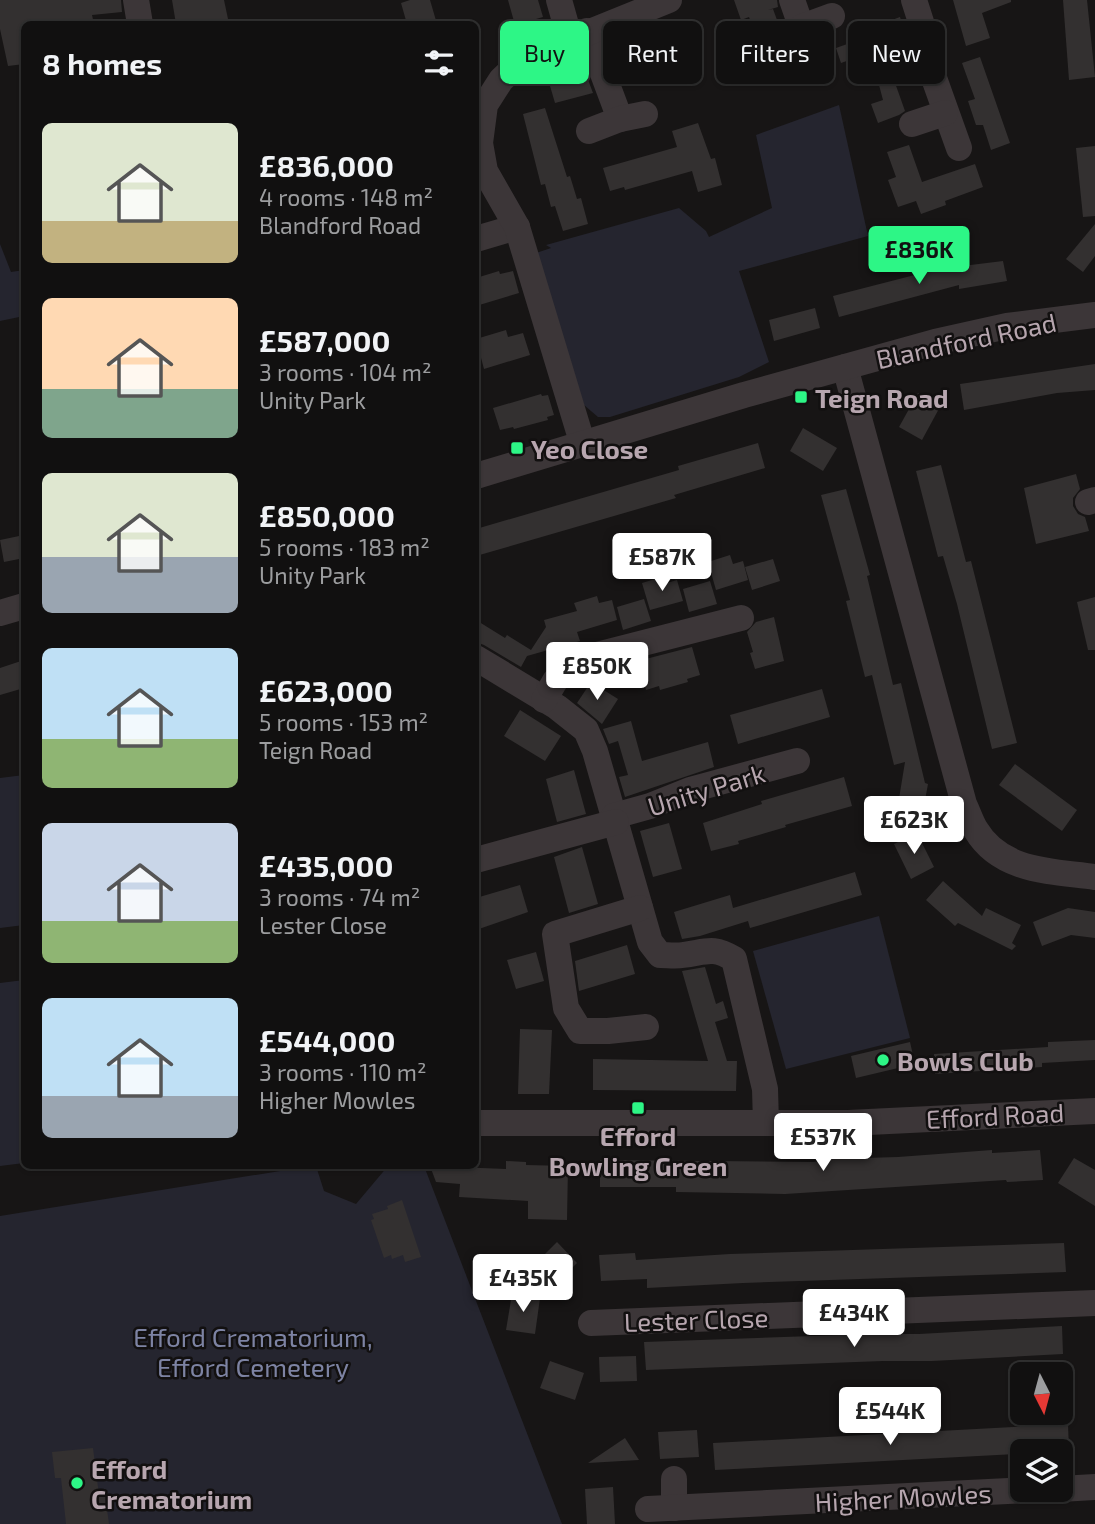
<!DOCTYPE html>
<meta charset="utf-8">
<style>
:root{--surface:#111010;--page:#1e1e1e;--text:#f1f3f6;--muted:#9c9d9f;--line:#303030;--accent:#2df686}
body{margin:0;font-family:"Exo 2",sans-serif;background:var(--page);color:var(--text);height:100vh;display:flex;flex-direction:column;font-size:26px;white-space:nowrap}
*{box-sizing:border-box;margin:0}
p{font-size:23px;color:var(--muted)}
.icon{flex:none;width:38px;height:38px;fill:none;stroke:currentColor;stroke-width:2;stroke-linecap:round;stroke-linejoin:round}
.map{position:relative;flex:1;overflow:hidden}
.side{position:absolute;left:21px;top:21px;width:458px;height:1148px;display:flex;flex-direction:column;background:var(--surface);border-radius:10px;box-shadow:0 2px 5px #0004,0 0 0 2px var(--line)}
.side>*{flex:none}
.banner{position:absolute;left:500px;top:21px;width:488px;height:63px;display:flex;gap:14px}
.needle{width:46px;rotate:174deg}
.buttons{position:absolute;left:1010px;top:1362px;display:grid;gap:14px}
.buttons a{display:grid;place-items:center;width:63px;height:63px;border-radius:10px;background:var(--surface);box-shadow:0 2px 5px #0004,0 0 0 2px var(--line);font-size:35px}
.price{position:absolute;translate:-50% -60px;padding:0 16px;border-radius:7px;background:#fff;color:#222;font-size:23px;line-height:46px;filter:drop-shadow(0 2px 4px #0008)}
.price::after{content:'';position:absolute;left:50%;top:42px;width:21px;height:16px;margin-left:-10px;background:inherit;clip-path:polygon(0 0,100% 0,50% 100%)}
.price.active{background:var(--accent);color:#111}
ul{padding:0;list-style:none}
li{display:flex;align-items:center;gap:21px;height:175px;padding:0 21px}
li span{display:grid;place-items:center;flex:none;width:196px;height:140px;border-radius:10px;color:#555}
li>.icon{margin-inline-start:auto}
span .icon{width:84px;height:84px;fill:#fffc;stroke-width:1}
li b{font-size:30px}
h2{display:flex;justify-content:space-between;align-items:center;height:84px;padding:0 21px;font-size:30px}
.pill{padding:0 24px;border-radius:10px;background:var(--surface);box-shadow:0 2px 5px #0004,0 0 0 2px var(--line);font-size:24px;line-height:63px}
.pill.active{background:var(--accent);color:#111}
.map>svg:first-child{display:block}
.green{fill:#25252f}
.building{fill:#333030}
.lines{fill:none;stroke-linecap:round;stroke-linejoin:round}
.minor{stroke:#3c3638;stroke-width:26}
.poi-dot{fill:#2df686;stroke:#121010;stroke-width:2.5}
.labels{text-anchor:middle;dominant-baseline:central;stroke-width:5;stroke-linejoin:round;paint-order:stroke}
.street-label{font-size:26px;fill:#b7a6af;stroke:#121010}
.poi-label{font-size:26px;font-weight:bold;fill:#b7a6af;stroke:#121010;text-anchor:start}
.park-label{font-size:26px;fill:#7d83a3;stroke:#121010}
</style>
<div class="map">
<svg width="1095" height="1524" viewBox="0 0 1095 1524">
<rect width="100%" height="100%" fill="#171515"/>
<g class="green">
<polygon points="839,105 868,236 739,271 769,362 739,377 610,417 598,417 584,405 536,253 551,248 546,245 679,208 706,231 709,237 772,208 756,135"/>
<polygon points="0,244 11,272 24,270 24,316 0,321"/>
<polygon points="24,775 24,925 0,928 0,778"/>
<polygon points="879,916 910,1038 786,1069 753,951"/>
<polygon points="24,980 24,1163 0,1166 0,983"/>
<polygon points="311,1166 316,1166 324,1191 356,1204 388,1166 424,1166 562,1524 0,1524 0,1216"/>
</g>
<g class="building">
<polygon points="0,0 121,0 122,12 92,15 94,24 24,24 24,64 8,66 0,29"/>
<polygon points="172,0 224,0 228,19 199,24 176,24"/>
<polygon points="410,0 430,0 437,24 407,24 401,3"/>
<polygon points="508,0 538,0 543,17 515,25"/>
<polygon points="734,0 777,0 778,7 768,10 773,9 792,61 769,69 749,17 741,20"/>
<polygon points="953,0 1011,0 1011,2 982,13 990,38 966,46"/>
<polygon points="1063,0 1087,0 1095,77 1069,80"/>
<polygon points="900,17 909,45 893,50 892,45 841,63 836,48 850,43 847,34 883,21 884,23"/>
<polygon points="657,28 672,79 647,86 633,35"/>
<polygon points="980,57 1010,143 991,150 983,125 976,125 968,101 975,99 962,63"/>
<polygon points="575,71 576,74 585,72 593,93 555,103 548,79"/>
<polygon points="894,80 905,111 899,115 878,123 871,104 883,100 879,85"/>
<polygon points="545,108 567,177 570,176 577,199 581,198 588,224 563,231 555,206 551,207 545,184 541,185 523,114"/>
<polygon points="698,123 711,159 715,158 722,185 698,192 692,171 625,190 624,187 610,191 603,168 677,147 672,131"/>
<polygon points="909,145 922,182 975,164 983,187 945,201 946,205 921,214 916,201 898,207 888,180 896,177 887,152"/>
<polygon points="1095,146 1095,216 1083,217 1076,148"/>
<polygon points="1095,224 1095,256 1083,272 1066,259"/>
<polygon points="1003,261 1007,281 959,289 959,285 839,317 833,296 938,269"/>
<polygon points="499,271 500,274 513,271 519,293 476,306 476,278"/>
<polygon points="815,308 820,328 774,341 769,320"/>
<polygon points="506,330 508,337 523,333 530,355 484,369 476,339"/>
<polygon points="1095,364 1095,390 1057,393 964,410 960,384"/>
<polygon points="918,393 941,405 922,440 899,427"/>
<polygon points="541,394 542,396 548,395 554,415 547,417 548,420 514,429 513,427 500,430 493,408"/>
<polygon points="803,428 837,448 823,471 790,451"/>
<polygon points="758,443 765,468 674,495 676,498 476,556 476,529 679,470 678,466"/>
<polygon points="941,465 966,562 971,561 1017,743 992,749 957,604 943,556 938,557 916,471"/>
<polygon points="1076,474 1080,489 1073,498 1073,506 1078,514 1085,517 1089,531 1036,544 1024,488"/>
<polygon points="846,489 870,575 867,576 893,685 901,683 925,783 928,784 921,822 896,817 905,762 894,765 872,675 865,677 846,601 850,600 821,495"/>
<polygon points="24,535 24,558 4,562 0,540"/>
<polygon points="730,555 733,564 743,561 748,580 716,590 708,562"/>
<polygon points="773,559 780,581 752,590 745,567"/>
<polygon points="665,576 667,583 677,580 683,601 650,610 642,583"/>
<polygon points="710,581 717,604 689,612 683,589"/>
<polygon points="597,596 599,603 612,600 617,620 577,632 580,641 527,656 521,667 484,645 476,642 476,620 505,638 507,635 531,650 546,627 544,620 577,611 574,603"/>
<polygon points="1095,597 1095,650 1088,650 1077,602"/>
<polygon points="644,599 651,621 623,630 617,607"/>
<polygon points="774,617 784,661 755,669 750,653 753,652 747,632 756,622"/>
<polygon points="692,647 700,675 687,679 688,682 660,690 659,686 646,690 638,661"/>
<polygon points="24,660 24,688 0,695 0,668"/>
<polygon points="591,682 618,699 602,724 577,703"/>
<polygon points="822,689 830,717 738,744 730,715"/>
<polygon points="520,710 561,736 545,761 504,736"/>
<polygon points="631,721 642,761 708,742 714,767 625,797 619,777 628,775 618,741 609,744 603,729"/>
<polygon points="1015,764 1077,810 1062,831 999,785"/>
<polygon points="574,770 586,814 557,822 546,779"/>
<polygon points="844,777 852,806 785,825 786,827 738,841 739,844 711,851 703,823 762,804 761,801"/>
<polygon points="669,823 682,869 653,877 640,831"/>
<polygon points="917,833 934,867 911,879 894,844"/>
<polygon points="582,847 598,904 569,913 554,857"/>
<polygon points="855,872 862,895 750,928 748,921 700,936 682,939 674,912 730,895 733,908"/>
<polygon points="943,881 982,916 986,908 1021,925 1012,943 1016,946 1012,950 958,923 955,926 926,900"/>
<polygon points="520,885 528,912 476,930 476,898"/>
<polygon points="1068,908 1095,912 1095,938 1071,935 1042,946 1033,922"/>
<polygon points="627,945 635,974 579,991 575,961"/>
<polygon points="536,952 544,981 516,989 507,960"/>
<polygon points="705,967 716,1004 723,1001 728,1018 715,1022 727,1061 737,1061 736,1091 593,1090 593,1059 708,1061 682,971"/>
<polygon points="520,1029 552,1030 549,1094 518,1094"/>
<polygon points="1095,1040 1095,1060 1042,1063 1042,1067 935,1074 934,1054 1048,1047 1048,1042"/>
<polygon points="910,1042 915,1064 856,1078 851,1056"/>
<polygon points="992,1150 992,1153 1040,1150 1043,1180 1007,1182 1006,1180 785,1194 676,1192 676,1187 600,1187 600,1160 813,1162 831,1159 898,1157"/>
<polygon points="1074,1158 1095,1170 1095,1206 1058,1183"/>
<polygon points="506,1161 526,1162 526,1165 568,1166 567,1220 528,1219 528,1201 459,1197 460,1184 436,1182 430,1166 506,1169"/>
<polygon points="402,1200 421,1257 405,1262 403,1255 392,1259 391,1255 384,1258 371,1220 374,1219 372,1214 388,1209 387,1206"/>
<polygon points="557,1242 577,1263 552,1288 531,1268"/>
<polygon points="1064,1243 1066,1272 743,1283 647,1288 647,1279 601,1281 599,1255 635,1253 636,1260 730,1254"/>
<polygon points="512,1294 540,1298 535,1334 506,1330"/>
<polygon points="1062,1326 1063,1354 932,1361 883,1361 646,1370 644,1342 871,1334 919,1334"/>
<polygon points="636,1356 637,1381 600,1382 599,1357"/>
<polygon points="550,1361 584,1373 575,1400 540,1388"/>
<polygon points="1068,1424 1069,1451 1016,1451 1016,1454 715,1470 713,1443"/>
<polygon points="697,1430 699,1457 660,1459 658,1432"/>
<polygon points="625,1438 639,1460 588,1463"/>
<polygon points="93,1448 99,1495 105,1494 109,1524 66,1524 61,1478 55,1478 52,1452"/>
<polygon points="613,1487 615,1524 587,1524 585,1489"/>
</g>
<g class="lines">
<g class="minor">
<polyline points="136,0 140,24"/>
<polyline points="559,0 570,39"/>
<polyline points="792,0 814,63"/>
<polyline points="914,0 921,22 930,67 959,148"/>
<polyline points="802,27 832,16"/>
<polyline points="587,31 620,119"/>
<polyline points="912,124 945,113"/>
<polyline points="589,131 620,119 645,114"/>
<polyline points="476,239 517,227"/>
<path d="M845,367l119,437c4,8 7,18 12,26 25,42 76,41 119,47"/>
<polyline points="583,445 517,227 485,171 480,143 485,105 501,80 523,59 669,0"/>
<polyline points="476,476 744,395 935,342 1007,326 1095,315"/>
<polyline points="1088,502 1095,500"/>
<polyline points="0,613 24,606"/>
<path d="M476,658l81,49 29,23 9,21 55,191 10,13c7,0 16,1 23,0 24,-3 29,-9 51,4l31,130 1,34"/>
<polyline points="544,700 555,681 573,661 741,618"/>
<polyline points="614,816 650,806 690,790 797,761"/>
<polyline points="476,860 616,822"/>
<polyline points="640,908 555,934 566,1008 580,1031 608,1031 646,1027"/>
<polyline points="476,1123 848,1123 1095,1111"/>
<polyline points="591,1323 1095,1303"/>
<polyline points="674,1479 674,1508"/>
<polyline points="1060,1489 1095,1487"/>
<polyline points="648,1509 1047,1489"/>
</g>
</g>
<g class="poi-dot">
<rect x="794" y="390" width="14" height="14" rx="3.5"/>
<rect x="510" y="441" width="14" height="14" rx="3.5"/>
<circle cx="883" cy="1060" r="7"/>
<rect x="631" y="1101" width="14" height="14" rx="3.5"/>
<circle cx="77" cy="1483" r="7"/>
</g>
<g class="labels">
<g class="street-label">
<text transform="translate(966 340) rotate(-12)">Blandford Road</text>
<text transform="translate(706 789) rotate(-17)">Unity Park</text>
<text transform="translate(995 1115) rotate(-3)">Efford Road</text>
<text transform="translate(696 1319) rotate(-2)">Lester Close</text>
<text transform="translate(903 1497) rotate(-3)">Higher Mowles</text>
</g>
<g class="poi-label">
<text x="815" y="397">Teign Road</text>
<text x="531" y="448">Yeo Close</text>
<text x="897" y="1060">Bowls Club</text>
<text x="638" y="1135" text-anchor="middle">Efford<tspan x="638" dy="30">Bowling Green</tspan></text>
<text x="91" y="1468">Efford<tspan x="91" dy="30">Crematorium</tspan></text>
</g>
<g class="park-label">
<text x="253" y="1336">Efford Crematorium,<tspan x="253" dy="30">Efford Cemetery</tspan></text>
</g>
</g>
</svg>
<div class="buttons">
<a><svg class="needle" viewBox="-14 -14 28 28"><path d="M0-13l5 13h-10z" fill="#e53935"/><path d="M0 13l5-13h-10z" fill="#9c9d9f"/></svg></a>
<a><svg class="icon" aria-label="layers" viewBox="0 0 24 24"><path d="M12 4l9 5-9 5-9-5zM3 14l9 5 9-5"/></svg></a>
</div>
<b class="price active" style="left:919px;top:286px">£836K</b>
<b class="price" style="left:662px;top:593px">£587K</b>
<b class="price" style="left:597px;top:702px">£850K</b>
<b class="price" style="left:914px;top:856px">£623K</b>
<b class="price" style="left:823px;top:1173px">£537K</b>
<b class="price" style="left:523px;top:1314px">£435K</b>
<b class="price" style="left:854px;top:1349px">£434K</b>
<b class="price" style="left:890px;top:1447px">£544K</b>
<div class="banner">
<a class="pill active">Buy</a>
<a class="pill">Rent</a>
<a class="pill">Filters</a>
<a class="pill">New</a>
</div>
<section class="side">
<h2>8 homes<svg class="icon" aria-label="filters" viewBox="0 0 24 24"><path d="M4 7h16M4 17h16"/><circle cx="9" cy="7" r="2"/><circle cx="15" cy="17" r="2"/></svg></h2>
<ul>
<li><span style="background:linear-gradient(#dfe7d0 70%,#c2b280 0)"><svg class="icon" aria-label="home" viewBox="0 0 24 24"><path d="M3 11l9-7 9 7M6 9v11h12V9"/></svg></span><div><b>£836,000</b><p>4 rooms · 148 m²</p><p>Blandford Road</p></div></li>
<li><span style="background:linear-gradient(#ffd9b3 65%,#7fa58c 0)"><svg class="icon" aria-label="home" viewBox="0 0 24 24"><path d="M3 11l9-7 9 7M6 9v11h12V9"/></svg></span><div><b>£587,000</b><p>3 rooms · 104 m²</p><p>Unity Park</p></div></li>
<li><span style="background:linear-gradient(#dfe7d0 60%,#9aa5b1 0)"><svg class="icon" aria-label="home" viewBox="0 0 24 24"><path d="M3 11l9-7 9 7M6 9v11h12V9"/></svg></span><div><b>£850,000</b><p>5 rooms · 183 m²</p><p>Unity Park</p></div></li>
<li><span style="background:linear-gradient(#bfe0f5 65%,#8fb573 0)"><svg class="icon" aria-label="home" viewBox="0 0 24 24"><path d="M3 11l9-7 9 7M6 9v11h12V9"/></svg></span><div><b>£623,000</b><p>5 rooms · 153 m²</p><p>Teign Road</p></div></li>
<li><span style="background:linear-gradient(#c9d6e8 70%,#8fb573 0)"><svg class="icon" aria-label="home" viewBox="0 0 24 24"><path d="M3 11l9-7 9 7M6 9v11h12V9"/></svg></span><div><b>£435,000</b><p>3 rooms · 74 m²</p><p>Lester Close</p></div></li>
<li><span style="background:linear-gradient(#bfe0f5 70%,#9aa5b1 0)"><svg class="icon" aria-label="home" viewBox="0 0 24 24"><path d="M3 11l9-7 9 7M6 9v11h12V9"/></svg></span><div><b>£544,000</b><p>3 rooms · 110 m²</p><p>Higher Mowles</p></div></li>
</ul>
</section>
</div>
